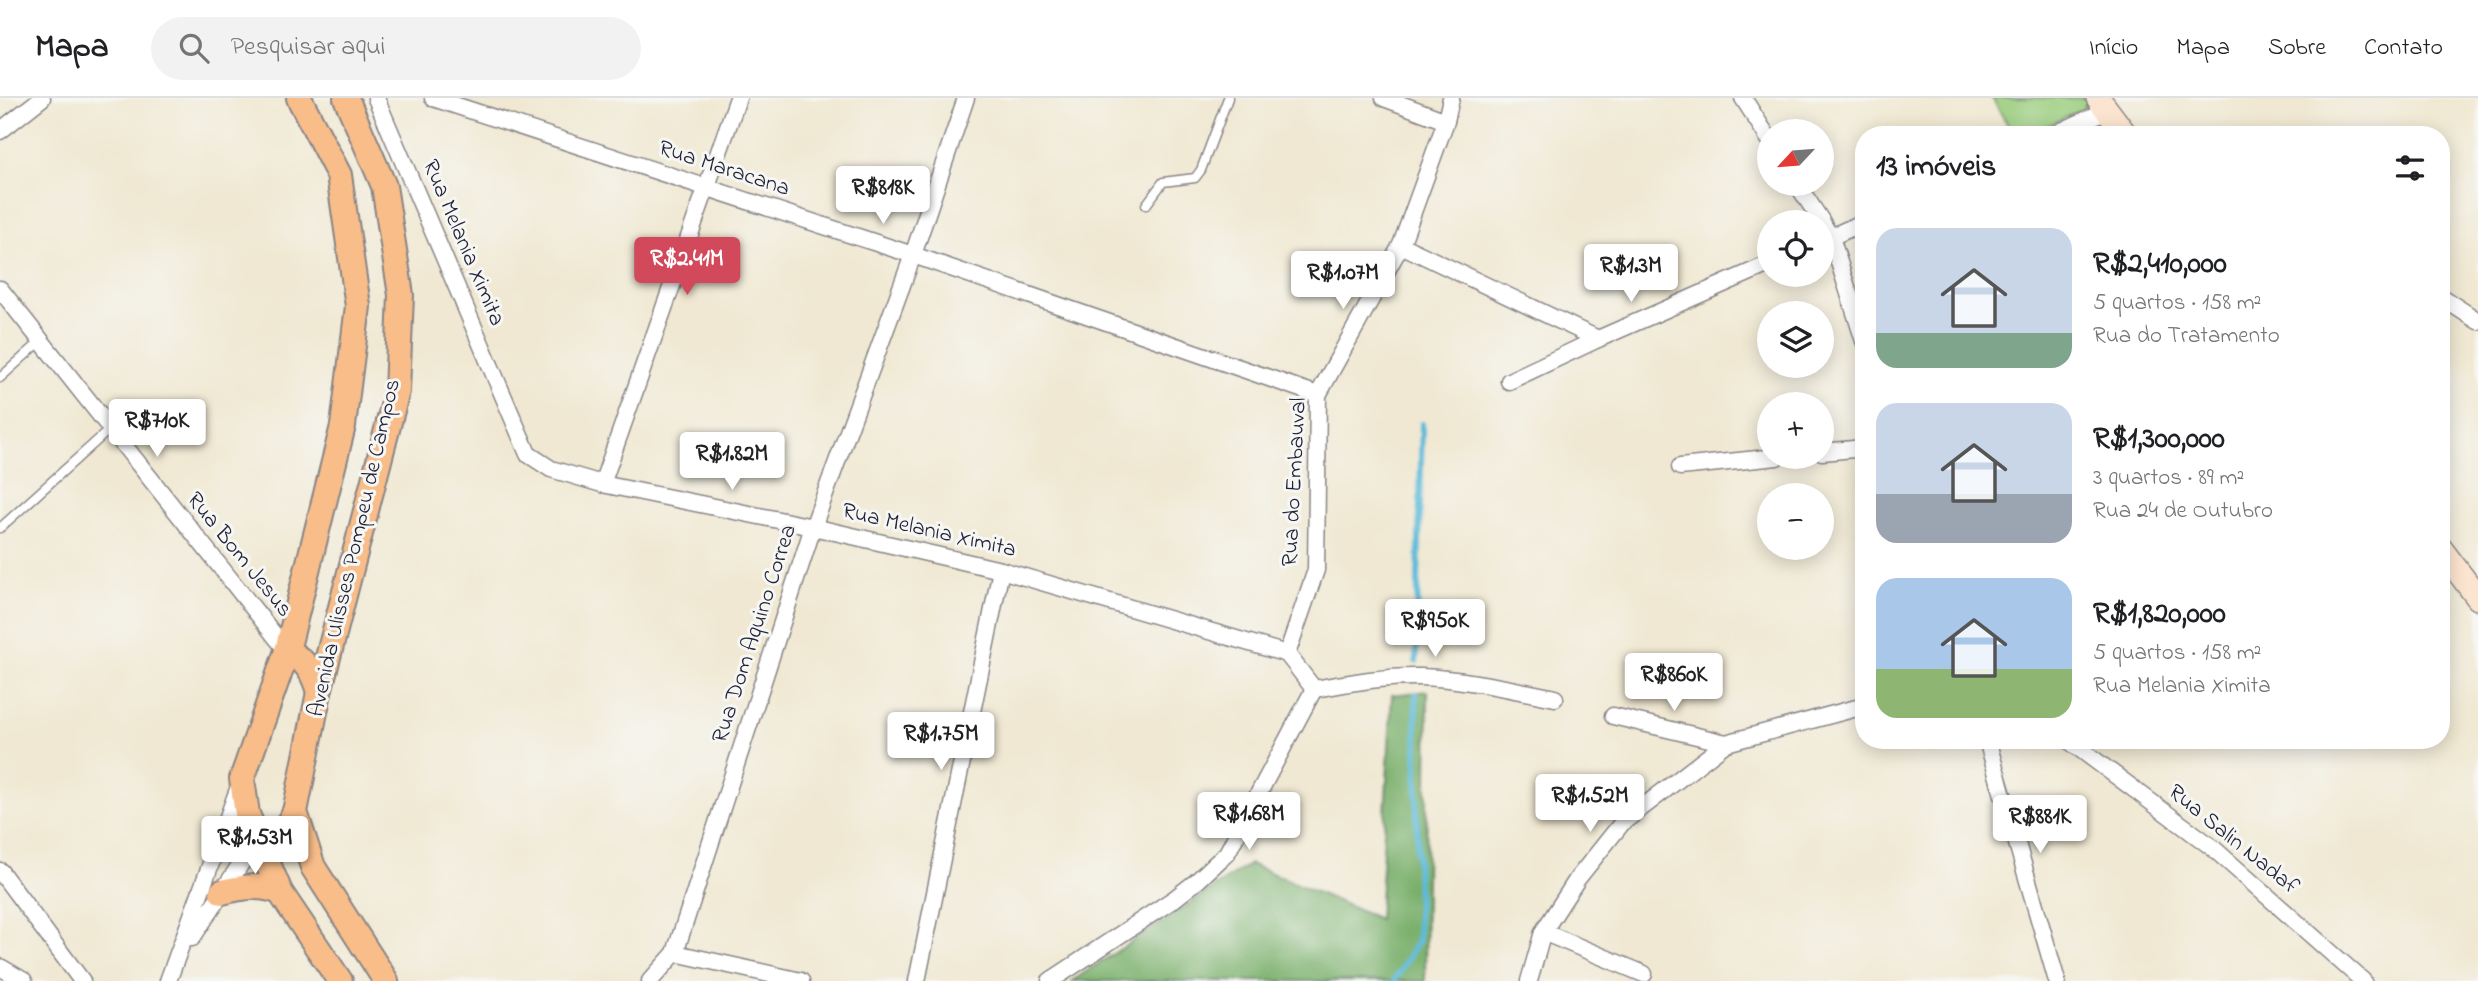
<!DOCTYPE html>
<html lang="pt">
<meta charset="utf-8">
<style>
:root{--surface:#fff;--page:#f2f2f2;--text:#202124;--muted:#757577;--line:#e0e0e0;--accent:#d1495b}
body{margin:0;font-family:"Indie Flower",sans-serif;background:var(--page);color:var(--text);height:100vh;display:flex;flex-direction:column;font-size:26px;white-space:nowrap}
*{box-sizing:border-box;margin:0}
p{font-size:23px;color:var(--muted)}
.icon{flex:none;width:38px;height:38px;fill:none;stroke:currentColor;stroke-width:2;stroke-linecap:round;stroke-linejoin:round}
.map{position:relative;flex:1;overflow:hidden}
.drawer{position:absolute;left:1855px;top:28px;width:595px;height:623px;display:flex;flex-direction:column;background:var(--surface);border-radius:28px;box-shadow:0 4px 18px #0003}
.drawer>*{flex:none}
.needle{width:46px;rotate:244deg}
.controls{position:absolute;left:1757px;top:21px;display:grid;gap:14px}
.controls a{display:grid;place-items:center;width:77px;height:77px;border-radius:50%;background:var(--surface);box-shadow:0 4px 18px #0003;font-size:35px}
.price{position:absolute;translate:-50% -60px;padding:0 16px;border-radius:7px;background:#fff;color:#222;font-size:23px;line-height:46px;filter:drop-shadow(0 2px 4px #0008)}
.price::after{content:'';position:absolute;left:50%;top:42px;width:21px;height:16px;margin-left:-10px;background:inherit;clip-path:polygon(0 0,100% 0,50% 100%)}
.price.current{background:var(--accent);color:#fff}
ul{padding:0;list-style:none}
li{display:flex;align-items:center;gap:21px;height:175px;padding:0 21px}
li span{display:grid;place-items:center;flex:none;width:196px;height:140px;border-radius:21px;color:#555}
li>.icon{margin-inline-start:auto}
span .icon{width:84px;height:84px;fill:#fffc;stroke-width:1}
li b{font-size:30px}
h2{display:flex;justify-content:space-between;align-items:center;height:84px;padding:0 21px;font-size:30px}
header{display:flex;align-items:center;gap:42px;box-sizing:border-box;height:98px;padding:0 35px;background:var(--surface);border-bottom:2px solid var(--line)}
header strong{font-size:33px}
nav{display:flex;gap:38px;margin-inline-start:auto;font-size:24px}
.search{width:490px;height:63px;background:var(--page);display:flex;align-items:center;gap:18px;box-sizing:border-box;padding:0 24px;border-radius:38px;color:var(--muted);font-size:26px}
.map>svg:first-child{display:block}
.green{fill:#99cd7d;stroke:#5e785c;stroke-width:2}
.forest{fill:#7ab06c;stroke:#4e6954;stroke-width:2}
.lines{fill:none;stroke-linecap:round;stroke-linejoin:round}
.stream{stroke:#5bbad9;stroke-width:6}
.lane-casing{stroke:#898586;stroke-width:11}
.street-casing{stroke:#898586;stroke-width:19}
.secondary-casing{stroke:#898586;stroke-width:26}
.primary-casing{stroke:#898586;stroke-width:28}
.lane{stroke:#fff;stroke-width:8}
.street{stroke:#fff;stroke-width:16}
.secondary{stroke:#fce5d0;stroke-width:23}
.primary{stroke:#f8bd89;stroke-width:24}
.labels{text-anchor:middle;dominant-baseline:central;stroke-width:6;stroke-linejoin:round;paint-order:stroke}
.street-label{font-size:23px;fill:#22223b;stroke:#f6f6f2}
</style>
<header>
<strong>Mapa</strong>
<div class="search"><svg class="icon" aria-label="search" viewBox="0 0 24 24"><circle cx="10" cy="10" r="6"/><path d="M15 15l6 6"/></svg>Pesquisar aqui</div>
<nav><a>Início</a><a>Mapa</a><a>Sobre</a><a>Contato</a></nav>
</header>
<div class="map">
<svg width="2478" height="883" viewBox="0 0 2478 883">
<rect width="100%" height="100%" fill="#f6f6f2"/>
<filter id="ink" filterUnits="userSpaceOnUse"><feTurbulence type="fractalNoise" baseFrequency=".0143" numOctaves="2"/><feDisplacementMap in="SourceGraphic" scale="14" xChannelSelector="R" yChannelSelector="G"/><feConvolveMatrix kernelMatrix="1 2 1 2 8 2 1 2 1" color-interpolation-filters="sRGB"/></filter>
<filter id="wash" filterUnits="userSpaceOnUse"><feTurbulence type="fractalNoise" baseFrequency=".00686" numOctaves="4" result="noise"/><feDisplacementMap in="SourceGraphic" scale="28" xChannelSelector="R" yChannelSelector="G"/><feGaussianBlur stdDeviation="1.57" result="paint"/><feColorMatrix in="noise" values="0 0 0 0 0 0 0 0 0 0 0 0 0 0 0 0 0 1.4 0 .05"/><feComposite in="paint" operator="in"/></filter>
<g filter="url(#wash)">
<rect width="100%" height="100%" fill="#f0e8d2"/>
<polygon class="green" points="1992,0 2087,0 2087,1 2086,8 2081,12 2028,37 2014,37"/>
<polygon class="forest" points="1428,593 1425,883 1072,883 1250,766 1379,821 1392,597"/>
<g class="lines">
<g class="stream">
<polyline points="1416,563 1422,326"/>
<polyline points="1394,883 1418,843 1416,596"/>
</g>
</g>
</g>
<g filter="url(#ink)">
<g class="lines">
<defs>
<g id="lane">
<polyline points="1146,107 1163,84 1195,80 1201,72 1228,0"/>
<polyline points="0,280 41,243"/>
<polyline points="0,430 110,331"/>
</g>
<g id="street">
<polyline points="376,0 528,356 551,371 602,386 813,429 1001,472 1287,556"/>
<polyline points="433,0 913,157 1318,297"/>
<polyline points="1384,0 1446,23"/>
<polyline points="1743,0 1769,41"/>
<polyline points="0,33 42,0"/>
<polyline points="2053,37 2107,12"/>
<polyline points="1797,86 1822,124"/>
<polyline points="1822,125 1831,139 1864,243"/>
<polyline points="1822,143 1864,124"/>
<polyline points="1401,147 1598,241"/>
<polyline points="0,191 287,553"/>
<polyline points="2441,199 2478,223"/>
<polyline points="1509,283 1598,241 1769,166"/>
<polyline points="1822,354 1864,350"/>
<polyline points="1680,369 1777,359"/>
<polyline points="602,386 738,0"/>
<polyline points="1287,556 1316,472 1318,297 1401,147 1446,23 1451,0"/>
<path d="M1314,591c35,-6 71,-13 107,-12 46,2 89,12 134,21"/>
<polyline points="1613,618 1726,645 1864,608"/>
<polyline points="1987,642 2057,883"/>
<polyline points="2068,642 2213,750 2363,883"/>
<polyline points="0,773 82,883"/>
<polyline points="1543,834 1644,876"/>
<polyline points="192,840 257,741"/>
<polyline points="675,855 801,883"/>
<polyline points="0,869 24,883"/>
<polyline points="168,883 240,686"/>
<polyline points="650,883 675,855 813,429 913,157 966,0"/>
<polyline points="917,883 1001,472"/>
<polyline points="1050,883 1174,801 1197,783 1227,755 1314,591 1287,556"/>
<polyline points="1529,883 1543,834 1578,780 1622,725 1726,645"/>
</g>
<g id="secondary">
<polyline points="2098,0 2126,37"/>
<polyline points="2441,451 2478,500"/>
</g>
<g id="primary">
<polyline points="299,0 339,77 358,208 343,328 287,553 242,681 247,716 280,794 340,883"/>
<polyline points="346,0 384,88 401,197 397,293 319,594 295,714 313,769 386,883"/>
<path d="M287,553c19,10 26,20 32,41"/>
<polyline points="257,741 286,729 295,714"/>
<path d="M222,794c21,-5 37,-8 58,0"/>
</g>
</defs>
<use href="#lane" class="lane-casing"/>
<use href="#street" class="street-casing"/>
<use href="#secondary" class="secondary-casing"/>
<use href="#primary" class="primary-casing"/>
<use href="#lane" class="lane"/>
<use href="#street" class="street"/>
<use href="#secondary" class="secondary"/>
<use href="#primary" class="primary"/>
</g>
</g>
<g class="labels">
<g class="street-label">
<text transform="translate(724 71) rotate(18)">Rua Maracana</text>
<text transform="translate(463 145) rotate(67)">Rua Melania Ximita</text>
<text transform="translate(1295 384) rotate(-87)">Rua do Embauval</text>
<text transform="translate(929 433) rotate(13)">Rua Melania Ximita</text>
<text transform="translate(355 450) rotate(-77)">Avenida Ulisses Pompeu de Campos</text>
<text transform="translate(239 457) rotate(51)">Rua Bom Jesus</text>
<text transform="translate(755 536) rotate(-72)">Rua Dom Aquino Correa</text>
<text transform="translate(2233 742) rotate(39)">Rua Salin Nadaf</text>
</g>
</g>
</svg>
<div class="controls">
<a><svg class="needle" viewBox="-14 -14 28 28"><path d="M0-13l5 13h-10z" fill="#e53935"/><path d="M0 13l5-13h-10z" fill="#757577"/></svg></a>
<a><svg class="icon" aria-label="locate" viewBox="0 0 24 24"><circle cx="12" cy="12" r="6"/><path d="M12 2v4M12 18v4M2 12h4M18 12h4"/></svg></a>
<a><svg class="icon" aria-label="layers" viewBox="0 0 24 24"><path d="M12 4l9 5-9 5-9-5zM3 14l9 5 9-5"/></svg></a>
<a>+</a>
<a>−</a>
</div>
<b class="price" style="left:883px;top:128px">R$818K</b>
<b class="price current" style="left:687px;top:199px">R$2.41M</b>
<b class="price" style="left:1631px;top:206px">R$1.3M</b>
<b class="price" style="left:1343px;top:213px">R$1.07M</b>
<b class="price" style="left:157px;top:361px">R$710K</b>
<b class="price" style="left:732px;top:394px">R$1.82M</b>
<b class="price" style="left:1435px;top:561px">R$950K</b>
<b class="price" style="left:1674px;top:615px">R$860K</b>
<b class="price" style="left:941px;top:674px">R$1.75M</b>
<b class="price" style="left:1590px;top:736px">R$1.52M</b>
<b class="price" style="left:1249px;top:754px">R$1.68M</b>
<b class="price" style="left:2040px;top:757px">R$881K</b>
<b class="price" style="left:255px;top:778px">R$1.53M</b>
<section class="drawer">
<h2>13 imóveis<svg class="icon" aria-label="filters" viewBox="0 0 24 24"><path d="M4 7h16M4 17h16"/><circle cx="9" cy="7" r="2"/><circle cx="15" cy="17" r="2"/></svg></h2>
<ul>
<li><span style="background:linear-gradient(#c9d6e8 75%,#7fa58c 0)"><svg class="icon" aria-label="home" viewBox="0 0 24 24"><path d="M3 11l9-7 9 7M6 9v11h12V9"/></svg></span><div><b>R$2,410,000</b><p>5 quartos · 158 m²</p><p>Rua do Tratamento</p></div></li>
<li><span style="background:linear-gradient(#c9d6e8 65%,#9aa5b1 0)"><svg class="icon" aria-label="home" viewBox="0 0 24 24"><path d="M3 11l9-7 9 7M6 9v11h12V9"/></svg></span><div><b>R$1,300,000</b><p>3 quartos · 89 m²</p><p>Rua 24 de Outubro</p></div></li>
<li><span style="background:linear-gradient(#a9c7e8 65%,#8fb573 0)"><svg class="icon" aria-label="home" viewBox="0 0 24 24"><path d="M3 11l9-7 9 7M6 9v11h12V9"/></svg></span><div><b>R$1,820,000</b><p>5 quartos · 158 m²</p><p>Rua Melania Ximita</p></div></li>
</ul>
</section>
</div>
